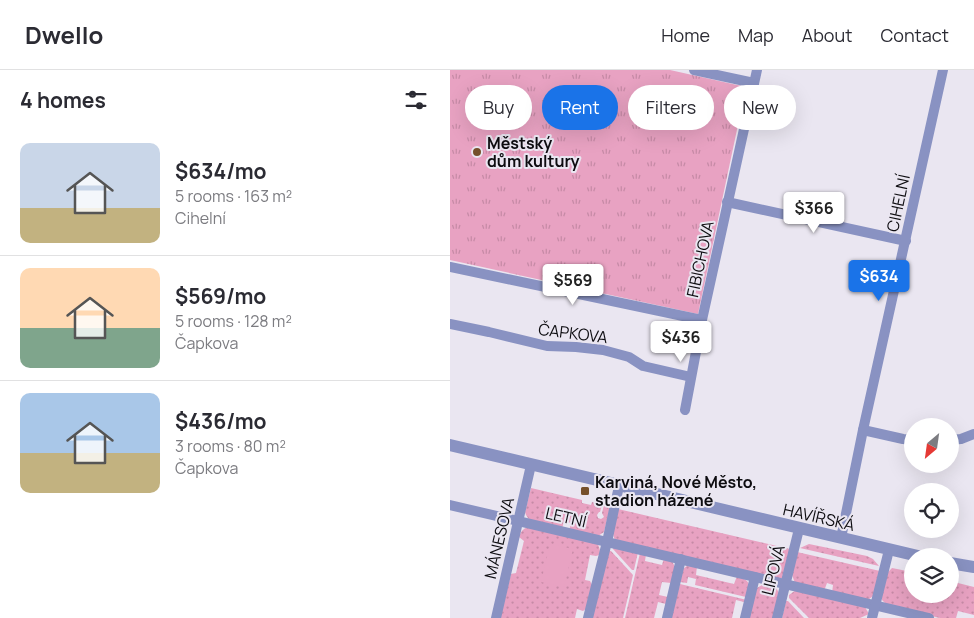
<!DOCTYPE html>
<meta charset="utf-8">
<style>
:root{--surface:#fff;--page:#f7f7f7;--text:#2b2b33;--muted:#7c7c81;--line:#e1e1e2;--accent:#1a73e8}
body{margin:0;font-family:Manrope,sans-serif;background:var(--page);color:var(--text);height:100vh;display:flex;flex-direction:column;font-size:19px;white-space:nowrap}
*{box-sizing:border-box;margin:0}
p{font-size:16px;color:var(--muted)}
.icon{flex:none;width:28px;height:28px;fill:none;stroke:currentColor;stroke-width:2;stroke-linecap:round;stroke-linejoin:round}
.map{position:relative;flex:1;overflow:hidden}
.panel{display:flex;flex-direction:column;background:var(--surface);width:450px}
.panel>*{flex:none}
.hud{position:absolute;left:15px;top:15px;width:434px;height:45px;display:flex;gap:10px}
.needle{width:32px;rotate:209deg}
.fabs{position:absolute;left:454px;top:348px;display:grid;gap:10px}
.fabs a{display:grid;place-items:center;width:55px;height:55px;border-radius:50%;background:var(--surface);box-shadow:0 5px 20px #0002;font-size:25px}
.price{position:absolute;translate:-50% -42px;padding:0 11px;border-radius:5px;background:#fff;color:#222;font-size:16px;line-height:32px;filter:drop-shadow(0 1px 2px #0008)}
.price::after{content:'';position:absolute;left:50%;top:30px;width:15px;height:11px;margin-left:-8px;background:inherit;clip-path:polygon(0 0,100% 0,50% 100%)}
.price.active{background:var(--accent);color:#fff}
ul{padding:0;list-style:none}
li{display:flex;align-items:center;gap:15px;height:125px;padding:0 20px}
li+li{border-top:1px solid var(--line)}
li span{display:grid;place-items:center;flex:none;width:140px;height:100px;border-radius:10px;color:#555}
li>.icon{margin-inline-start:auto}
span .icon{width:60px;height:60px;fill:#fffc;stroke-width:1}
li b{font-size:21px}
h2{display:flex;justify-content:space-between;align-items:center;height:60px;padding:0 20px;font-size:21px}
.pill{padding:0 18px;border-radius:22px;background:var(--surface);box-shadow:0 5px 20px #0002;font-size:18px;line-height:45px}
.pill.active{background:var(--accent);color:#fff}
header{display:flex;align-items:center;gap:30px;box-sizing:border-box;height:70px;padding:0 25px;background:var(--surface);border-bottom:1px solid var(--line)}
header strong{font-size:24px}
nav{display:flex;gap:28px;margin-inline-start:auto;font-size:18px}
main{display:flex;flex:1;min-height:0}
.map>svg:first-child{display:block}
.grass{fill:url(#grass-dots)}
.park{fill:url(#park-tufts)}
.pitch{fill:#e8a2c2}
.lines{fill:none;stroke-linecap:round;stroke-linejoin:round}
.minor{stroke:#8992c2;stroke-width:10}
.tertiary{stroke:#8992c2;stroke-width:12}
.poi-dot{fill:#75502b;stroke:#eae6f1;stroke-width:2}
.labels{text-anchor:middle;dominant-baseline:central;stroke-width:4;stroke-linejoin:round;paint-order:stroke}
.poi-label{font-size:16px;font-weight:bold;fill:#0d0c10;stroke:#eae6f1;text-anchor:start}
.street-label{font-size:16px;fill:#0d0c10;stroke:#eae6f1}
</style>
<header>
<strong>Dwello</strong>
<nav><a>Home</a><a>Map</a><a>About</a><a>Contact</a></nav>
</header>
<main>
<section class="panel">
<h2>4 homes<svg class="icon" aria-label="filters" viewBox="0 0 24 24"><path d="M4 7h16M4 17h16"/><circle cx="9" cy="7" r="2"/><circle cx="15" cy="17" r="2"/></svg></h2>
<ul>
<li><span style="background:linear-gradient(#c9d6e8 65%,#c2b280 0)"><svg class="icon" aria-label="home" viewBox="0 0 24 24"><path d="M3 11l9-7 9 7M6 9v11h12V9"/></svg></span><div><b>$634/mo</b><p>5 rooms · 163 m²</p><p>Cihelní</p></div></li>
<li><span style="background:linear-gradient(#ffd9b3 60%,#7fa58c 0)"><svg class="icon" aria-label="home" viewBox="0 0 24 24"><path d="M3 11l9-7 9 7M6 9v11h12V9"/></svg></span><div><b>$569/mo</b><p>5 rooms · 128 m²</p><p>Čapkova</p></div></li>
<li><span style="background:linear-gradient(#a9c7e8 60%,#c2b280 0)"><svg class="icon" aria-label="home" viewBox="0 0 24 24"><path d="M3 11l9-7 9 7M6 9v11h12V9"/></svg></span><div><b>$436/mo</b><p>3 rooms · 80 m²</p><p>Čapkova</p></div></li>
</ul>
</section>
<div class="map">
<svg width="524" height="548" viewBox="0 0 524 548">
<defs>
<pattern id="grass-dots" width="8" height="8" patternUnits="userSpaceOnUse" patternTransform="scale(1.25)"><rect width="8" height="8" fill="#e8a2c2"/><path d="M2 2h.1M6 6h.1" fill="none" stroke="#c68aa6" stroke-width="1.8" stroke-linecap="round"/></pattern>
<pattern id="park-tufts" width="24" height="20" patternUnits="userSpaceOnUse" patternTransform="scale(1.25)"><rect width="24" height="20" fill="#e8a2c2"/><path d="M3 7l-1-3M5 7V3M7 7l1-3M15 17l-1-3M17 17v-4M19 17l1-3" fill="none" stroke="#c68aa6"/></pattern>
</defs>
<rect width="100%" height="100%" fill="#eae6f1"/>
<g class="grass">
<polygon points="81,418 132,430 132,433 141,435 142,432 152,435 150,442 149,442 147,445 148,448 151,449 154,447 152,443 154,435 160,437 154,462 148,466 119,461 121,453 114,451 112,459 80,451 76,445 75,442"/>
<path d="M168,439l172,40 -8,29 -2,1 -164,-38c-7,-9 0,-22 2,-32z"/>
<path d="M78,457l69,16c2,3 6,12 -1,13 -2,0 -4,-1 -6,-1l-5,25 5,1 2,4 -5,23 -4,3 -6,-2 -2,9h-75l11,-44 5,-1 8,-32 -5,-4c2,-6 4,-8 9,-10z"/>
<polygon points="359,474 417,486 423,489 429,496 350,478"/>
<polygon points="163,478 188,482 184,500 182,500 163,479"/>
<polygon points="159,481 161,481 183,505 173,548 141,548"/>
<polygon points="347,482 430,501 423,526 418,530 382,523 383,515 377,513 374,521 345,513 342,505"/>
<polygon points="190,483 196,484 195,491 212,495 214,488 222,491 225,497 221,513 212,512 209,525 218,527 216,534 208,532 204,548 175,548"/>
<path d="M238,495l9,1 -1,9 38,9 3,-8c14,5 14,8 9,21l-51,-12 1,-6 -8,-2 -1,6 -7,-1 3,-13z"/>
<polygon points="442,498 462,502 462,524 500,524 500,511 524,517 524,545 508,541 506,548 490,548 440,536 436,534 432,530 432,525 436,504"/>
<path d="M315,513c7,3 12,3 14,11l-5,24h-26l9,-30z"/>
<polygon points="230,514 297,530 294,532 286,530 282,548 220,548"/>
<polygon points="346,520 415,537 419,544 410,548 359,548 339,528 339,525"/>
<polygon points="336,531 338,531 354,548 332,548"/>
</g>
<polygon class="park" points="0,0 220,0 296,17 248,244 0,190"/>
<polygon class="pitch" points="100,474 123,479 114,517 91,512"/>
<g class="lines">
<g class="minor">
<polyline points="244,0 304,13"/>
<polyline points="277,132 456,171"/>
<polyline points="0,197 252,250"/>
<polyline points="0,254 39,262 97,276 126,277 153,280 179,287 193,296 241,307"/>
<polyline points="235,340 252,250 307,0"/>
<polyline points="413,360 453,369 462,370"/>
<polyline points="500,370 511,369 524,364"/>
<polyline points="0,435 479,548"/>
<polyline points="391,468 413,360 493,0"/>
<polyline points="46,548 81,395"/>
<polyline points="138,548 157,472 169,416"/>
<polyline points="217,548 231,489"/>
<polyline points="295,548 305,507"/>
<polyline points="327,548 349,459"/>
<polyline points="422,548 439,480"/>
</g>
<g class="tertiary">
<polyline points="0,375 468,486"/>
<polyline points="500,493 524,497"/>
</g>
</g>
<g class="poi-dot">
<circle cx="27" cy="82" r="5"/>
<rect x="130" y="416" width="10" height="10" rx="2.5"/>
</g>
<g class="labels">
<g class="poi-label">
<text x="37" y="73">Městský<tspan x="37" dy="18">dům kultury</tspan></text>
<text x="145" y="412">Karviná, Nové Město,<tspan x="145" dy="18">stadion házené</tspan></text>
</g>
<g class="street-label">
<text transform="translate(448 133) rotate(-78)">CIHELNÍ</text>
<text transform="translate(250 189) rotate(-78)">FIBICHOVA</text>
<text transform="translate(123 263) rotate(7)">ČAPKOVA</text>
<text transform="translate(116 447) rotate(13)">LETNÍ</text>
<text transform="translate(369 447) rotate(13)">HAVÍŘSKÁ</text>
<text transform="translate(49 468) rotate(-77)">MÁNESOVA</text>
<text transform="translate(323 500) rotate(-76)">LIPOVÁ</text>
</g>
</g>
</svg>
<div class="fabs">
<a><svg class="needle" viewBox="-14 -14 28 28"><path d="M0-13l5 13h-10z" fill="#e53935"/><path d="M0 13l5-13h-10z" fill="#7c7c81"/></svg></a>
<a><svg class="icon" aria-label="locate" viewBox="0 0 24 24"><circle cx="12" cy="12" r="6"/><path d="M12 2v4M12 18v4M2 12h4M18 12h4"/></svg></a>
<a><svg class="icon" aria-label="layers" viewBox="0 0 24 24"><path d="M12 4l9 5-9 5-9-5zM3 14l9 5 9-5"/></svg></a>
</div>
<b class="price" style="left:364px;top:164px">$366</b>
<b class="price active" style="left:429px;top:232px">$634</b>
<b class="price" style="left:123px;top:236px">$569</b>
<b class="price" style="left:231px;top:293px">$436</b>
<div class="hud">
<a class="pill">Buy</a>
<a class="pill active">Rent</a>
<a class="pill">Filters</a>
<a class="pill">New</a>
</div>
</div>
</main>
